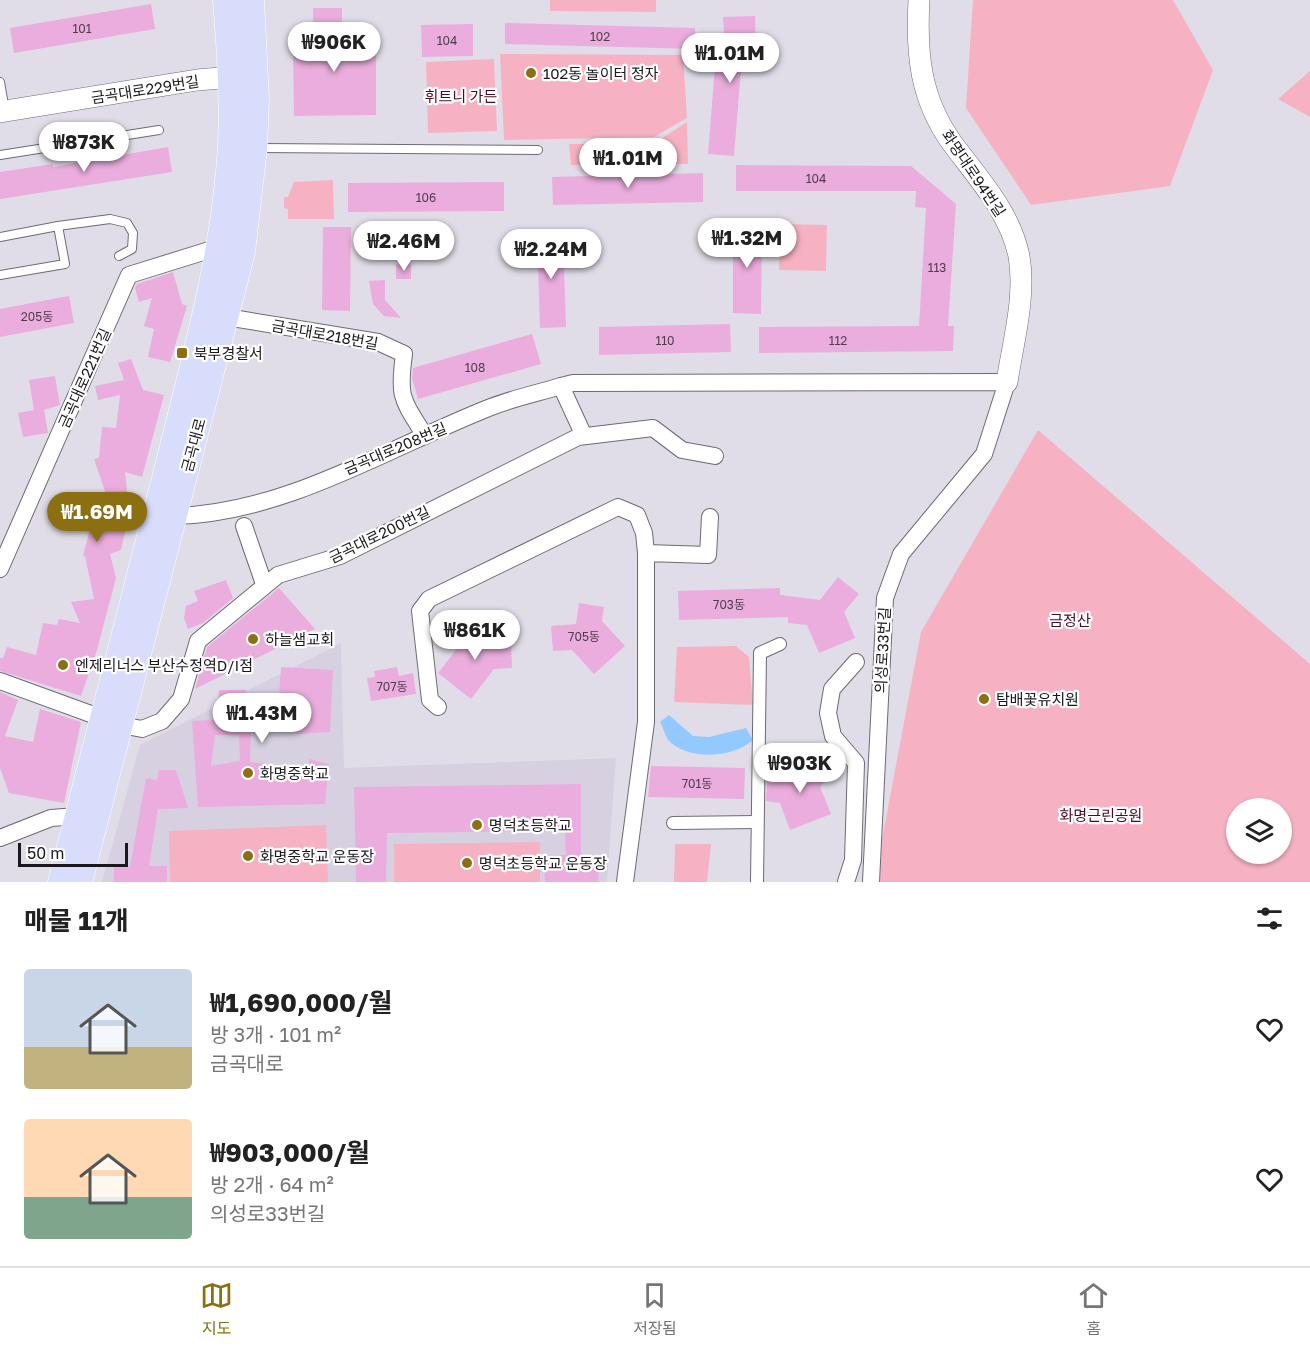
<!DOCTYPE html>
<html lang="ko">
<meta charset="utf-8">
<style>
:root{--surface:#fff;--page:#f2f2f2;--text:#222;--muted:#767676;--line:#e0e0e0;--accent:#8c6f11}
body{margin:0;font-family:"Golos Text","Noto Sans KR",sans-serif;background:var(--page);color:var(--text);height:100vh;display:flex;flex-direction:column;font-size:22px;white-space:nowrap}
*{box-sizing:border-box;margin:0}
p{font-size:20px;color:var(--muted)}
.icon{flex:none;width:33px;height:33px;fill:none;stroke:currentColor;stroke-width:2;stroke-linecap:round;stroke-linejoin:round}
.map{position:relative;height:882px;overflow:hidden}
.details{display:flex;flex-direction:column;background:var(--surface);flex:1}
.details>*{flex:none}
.tools{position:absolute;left:1226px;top:798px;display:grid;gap:12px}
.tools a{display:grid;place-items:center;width:66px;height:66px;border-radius:50%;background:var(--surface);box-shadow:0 2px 4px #0004;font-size:30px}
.scale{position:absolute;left:18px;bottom:15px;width:110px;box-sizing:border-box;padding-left:6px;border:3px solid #1a181c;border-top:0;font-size:16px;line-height:21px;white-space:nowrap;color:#1a181c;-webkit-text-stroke:4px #fff;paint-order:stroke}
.price{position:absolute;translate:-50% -51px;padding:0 14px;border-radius:21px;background:#fff;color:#222;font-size:20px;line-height:39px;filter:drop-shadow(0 2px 3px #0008)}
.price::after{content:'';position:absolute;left:50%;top:36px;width:18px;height:14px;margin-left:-9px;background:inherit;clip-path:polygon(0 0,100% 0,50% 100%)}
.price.current{background:var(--accent);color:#fff}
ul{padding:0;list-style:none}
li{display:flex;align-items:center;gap:18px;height:150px;padding:0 24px}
li span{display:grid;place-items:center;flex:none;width:168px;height:120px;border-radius:6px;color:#555}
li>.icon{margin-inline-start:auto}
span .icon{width:72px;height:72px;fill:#fffc;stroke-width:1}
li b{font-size:26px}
h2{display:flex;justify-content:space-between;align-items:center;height:72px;padding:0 24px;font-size:26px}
.tab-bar{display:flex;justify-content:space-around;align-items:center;height:84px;border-top:2px solid var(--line);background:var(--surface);font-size:16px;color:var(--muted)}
.tab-bar a{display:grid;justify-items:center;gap:3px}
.tab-bar .current{color:var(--accent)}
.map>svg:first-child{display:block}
.built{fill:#d7d0e1}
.green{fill:#f6b2c2;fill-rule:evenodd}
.water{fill:#92caff}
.building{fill:#eaaddd;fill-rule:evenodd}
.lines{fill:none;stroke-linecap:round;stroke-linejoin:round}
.service-casing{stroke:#6e6a74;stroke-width:10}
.pedestrian-casing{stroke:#6e6a74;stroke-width:14}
.minor-casing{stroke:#6e6a74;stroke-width:18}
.tertiary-casing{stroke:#6e6a74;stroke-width:22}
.primary-casing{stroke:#fff;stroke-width:27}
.service{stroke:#fff;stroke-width:8}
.pedestrian{stroke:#fff;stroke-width:12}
.minor{stroke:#fff;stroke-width:16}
.tertiary{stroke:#fff;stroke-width:21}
.primary{stroke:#d7ddfb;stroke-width:26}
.poi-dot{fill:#8c6f11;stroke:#fff;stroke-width:2}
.labels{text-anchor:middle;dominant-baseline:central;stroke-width:4.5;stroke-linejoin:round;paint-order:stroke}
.number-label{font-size:12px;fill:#4e3d4c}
.poi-label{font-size:15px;fill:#1a181c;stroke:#fff;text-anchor:start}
.street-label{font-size:15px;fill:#1a181c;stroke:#fff}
.park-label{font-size:15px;fill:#4e0a24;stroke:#fff}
</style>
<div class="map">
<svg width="1310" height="882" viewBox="0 0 1310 882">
<rect width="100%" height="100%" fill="#e1dde8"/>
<polygon class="built" points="341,643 344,768 616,758 607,882 102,882 140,745"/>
<g class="green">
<polygon points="550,0 656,0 656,12 550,11"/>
<polygon points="973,0 1173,0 1213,70 1170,186 1031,205 966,108"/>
<polygon points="500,54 683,55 687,118 654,137 504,140"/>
<polygon points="494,59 497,131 428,133 426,62"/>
<polygon points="1310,71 1310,117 1278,99"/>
<polygon points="687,122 688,164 571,165 569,144 653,144"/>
<polygon points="333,180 334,219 288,219 288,209 284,208 284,197 288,197 294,182"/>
<polygon points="780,224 827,225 826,271 779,270"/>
<path d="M1038,430l272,234v218h-433l1,-21 43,-229zM1236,808h45v46h-45z"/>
<polygon points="736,646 749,657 753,705 674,702 677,647"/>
<polygon points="326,825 328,882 170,882 169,831"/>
<polygon points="540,842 540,882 394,882 394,844"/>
<polygon points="675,844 711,844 707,882 674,882"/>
</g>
<path class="water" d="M669,715l24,21 16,1 37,-9 7,12c-19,18 -66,21 -85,0 -3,-5 -5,-13 -8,-18z"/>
<g class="building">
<polygon points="151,4 155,29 14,53 10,28"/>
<polygon points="313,8 342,8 342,48 376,47 376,115 294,116 293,49 314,49"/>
<polygon points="755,16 756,56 742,57 734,156 708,154 715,67 726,67 723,17"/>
<polygon points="505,23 695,28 695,49 505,44"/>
<polygon points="473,24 473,56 422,57 421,25"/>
<polygon points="168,147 172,172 0,199 0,172 53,164 53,167"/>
<polygon points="736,165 911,166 956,204 948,326 954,326 953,351 759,353 759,327 919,326 926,208 915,207 916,191 736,191"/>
<polygon points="703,173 703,202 553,205 552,177"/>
<polygon points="504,182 504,211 348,212 348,183"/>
<polygon points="733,225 762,225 761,314 733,313"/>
<polygon points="323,227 351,227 350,311 322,310"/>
<polygon points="563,233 566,327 540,328 537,234"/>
<rect x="396" y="264" width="15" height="15"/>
<polygon points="173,272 182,304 187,306 170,362 148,357 154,329 144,326 152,298 139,302 135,288 137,284"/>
<polygon points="385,280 385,300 401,318 384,316 373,304 369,281"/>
<polygon points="69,296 74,323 0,337 0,309"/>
<polygon points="730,324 731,352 599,355 599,327"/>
<polygon points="532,334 541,364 418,399 412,378 413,368"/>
<polygon points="131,359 143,390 164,395 142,477 125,472 128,501 132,501 121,550 110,554 116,578 97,650 81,696 0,671 0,658 3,658 7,647 36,655 43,623 57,625 59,619 80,623 71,602 94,599 85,556 83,556 95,510 109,503 94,459 99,458 102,427 116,428 120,395 98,400 95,386 124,380 118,363"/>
<polygon points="55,376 60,405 44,410 48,433 23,437 18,413 34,410 29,380"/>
<polygon points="838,577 859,594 844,612 855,638 819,653 807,625 788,623 788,617 679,620 678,591 780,588 780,595 820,600"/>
<polygon points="226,580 233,598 203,623 188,629 184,618 186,606 198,601 194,591"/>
<polygon points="279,588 315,629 195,689 207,647"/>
<polygon points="579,603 604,607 602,621 625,646 594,674 572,650 553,651 551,626 576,624"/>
<polygon points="481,625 486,645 511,644 512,668 494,669 471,699 438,673 460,645 457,631"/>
<path d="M281,667l52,3 -3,62 -35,2 3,-12 -47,5 -1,35 19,2 -2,13 41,-1 1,-17 20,5 -4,40 -127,3 -6,-86 25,-1 2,-30h27l-1,8 34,-2zM215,735h24l1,26 -29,5z"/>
<polygon points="397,667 399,676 413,673 416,694 371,701 367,678 375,677 374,671"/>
<polygon points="0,692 18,700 5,736 33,742 40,709 81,722 64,803 9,793 0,768"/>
<polygon points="811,757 831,773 820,787 831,814 790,830 780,803 766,801 767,775 793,778"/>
<polygon points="651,766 745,768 744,799 648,797"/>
<polygon points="159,770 176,770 188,808 158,809 149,866 167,866 167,882 114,882 114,867 130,867 146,778 157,780"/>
<polygon points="581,784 581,856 600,859 598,882 545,882 544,855 566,855 565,831 387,833 386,882 356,882 354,787"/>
</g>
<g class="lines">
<defs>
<g id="service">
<polyline points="0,82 5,111"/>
<polyline points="258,148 538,150"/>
<polyline points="0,155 159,130"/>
<polyline points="58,226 110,219 127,223 133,233 132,249 119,256"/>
<polyline points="0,237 58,226 65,264 0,275"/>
</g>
<g id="pedestrian">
<polyline points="673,823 757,822"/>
<polyline points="757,882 760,653 780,644"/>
</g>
<g id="minor">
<path d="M226,317l152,25 26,12c-6,44 -2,45 21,82"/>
<polyline points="561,386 573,383 1007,382 984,454 901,554 885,598 871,882"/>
<path d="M175,516c112,-3 214,-69 316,-109 23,-9 47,-14 70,-21l23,50"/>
<polyline points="244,526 264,584"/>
<polyline points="0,569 129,275 219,247"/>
<polyline points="0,681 121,725 142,729 162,721 181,699 198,641 278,575 340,556 578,437 653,428 682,450 715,456"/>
<polyline points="438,707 430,700 420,611 429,599 618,507 637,515 644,533 646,553"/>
<polyline points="0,838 51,818 77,816"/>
<polyline points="625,882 646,722 646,553 708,555 710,517"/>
<polyline points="846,882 853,860 856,763 833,736 828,713 832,689 856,662"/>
</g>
<g id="tertiary">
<path d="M919,0c-3,54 1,98 33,143 26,35 58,69 67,113 7,41 -6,86 -12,126"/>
<polyline points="0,112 197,80 245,76"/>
</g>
<g id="primary">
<path d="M61,882c34,-135 70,-269 104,-404 27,-110 60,-220 66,-333 2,-49 -1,-97 -5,-145"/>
<polyline points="79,882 242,252 254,148 256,99 251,0"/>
</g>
</defs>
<use href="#service" class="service-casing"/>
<use href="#pedestrian" class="pedestrian-casing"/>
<use href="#minor" class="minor-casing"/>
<use href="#tertiary" class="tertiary-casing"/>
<use href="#primary" class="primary-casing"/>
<use href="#service" class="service"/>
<use href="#pedestrian" class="pedestrian"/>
<use href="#minor" class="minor"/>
<use href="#tertiary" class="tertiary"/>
<use href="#primary" class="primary"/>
</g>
<g class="poi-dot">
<circle cx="531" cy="73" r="6"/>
<rect x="176" y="347" width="12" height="12" rx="3"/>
<circle cx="253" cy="639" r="6"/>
<circle cx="63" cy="665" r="6"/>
<circle cx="984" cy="699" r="6"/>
<circle cx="248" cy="773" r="6"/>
<circle cx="477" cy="825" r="6"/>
<circle cx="248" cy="856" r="6"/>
<circle cx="467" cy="863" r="6"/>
</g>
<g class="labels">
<g class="number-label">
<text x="82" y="28">101</text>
<text x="600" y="36">102</text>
<text x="447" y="40">104</text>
<text x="816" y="178">104</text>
<text x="426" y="197">106</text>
<text x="937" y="267">113</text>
<text x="37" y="316">205동</text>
<text x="665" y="340">110</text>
<text x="838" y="340">112</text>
<text x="475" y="367">108</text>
<text x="729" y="604">703동</text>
<text x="584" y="636">705동</text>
<text x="392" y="686">707동</text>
<text x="697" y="783">701동</text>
</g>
<g class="poi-label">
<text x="543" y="73">102동 놀이터 정자</text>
<text x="194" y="353">북부경찰서</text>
<text x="265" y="639">하늘샘교회</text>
<text x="75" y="665">엔제리너스 부산수정역D/I점</text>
<text x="996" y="699">탐배꽃유치원</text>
<text x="260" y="773">화명중학교</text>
<text x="489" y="825">명덕초등학교</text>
<text x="260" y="856">화명중학교 운동장</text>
<text x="479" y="863">명덕초등학교 운동장</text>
</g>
<g class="street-label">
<text transform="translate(145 89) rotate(-9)">금곡대로229번길</text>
<text transform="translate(974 173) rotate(56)">화명대로94번길</text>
<text transform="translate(325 334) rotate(10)">금곡대로218번길</text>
<text transform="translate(84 378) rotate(-66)">금곡대로221번길</text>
<text transform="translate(193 445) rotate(-75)">금곡대로</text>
<text transform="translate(395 448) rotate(-23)">금곡대로208번길</text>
<text transform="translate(379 534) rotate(-26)">금곡대로200번길</text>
<text transform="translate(882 650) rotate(-87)">의성로33번길</text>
</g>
<g class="park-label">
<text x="461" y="96">휘트니 가든</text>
<text x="1070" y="620">금정산</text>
<text x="1101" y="815">화명근린공원</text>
</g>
</g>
</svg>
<div class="tools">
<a><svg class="icon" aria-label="layers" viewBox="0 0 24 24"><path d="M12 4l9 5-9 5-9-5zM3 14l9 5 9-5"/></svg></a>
</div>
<div class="scale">50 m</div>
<b class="price" style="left:334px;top:73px">₩906K</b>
<b class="price" style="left:730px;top:84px">₩1.01M</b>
<b class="price" style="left:84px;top:173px">₩873K</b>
<b class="price" style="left:628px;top:189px">₩1.01M</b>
<b class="price" style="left:747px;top:269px">₩1.32M</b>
<b class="price" style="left:404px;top:272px">₩2.46M</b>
<b class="price" style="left:551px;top:280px">₩2.24M</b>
<b class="price current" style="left:97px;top:543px">₩1.69M</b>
<b class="price" style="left:475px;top:661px">₩861K</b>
<b class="price" style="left:262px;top:744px">₩1.43M</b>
<b class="price" style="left:800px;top:794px">₩903K</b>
</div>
<section class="details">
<h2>매물 11개<svg class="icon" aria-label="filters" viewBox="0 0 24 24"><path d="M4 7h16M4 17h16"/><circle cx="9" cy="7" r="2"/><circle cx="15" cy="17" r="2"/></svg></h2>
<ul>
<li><span style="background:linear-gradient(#c9d6e8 65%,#c2b280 0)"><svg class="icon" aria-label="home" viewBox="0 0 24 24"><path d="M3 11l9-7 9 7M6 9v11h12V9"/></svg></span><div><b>₩1,690,000/월</b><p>방 3개 · 101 m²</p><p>금곡대로</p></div><svg class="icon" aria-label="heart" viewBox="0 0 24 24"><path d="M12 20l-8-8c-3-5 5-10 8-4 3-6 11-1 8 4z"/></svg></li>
<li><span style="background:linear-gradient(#ffd9b3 65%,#7fa58c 0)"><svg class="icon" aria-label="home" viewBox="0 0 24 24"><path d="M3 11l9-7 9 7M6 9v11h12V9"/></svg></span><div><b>₩903,000/월</b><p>방 2개 · 64 m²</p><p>의성로33번길</p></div><svg class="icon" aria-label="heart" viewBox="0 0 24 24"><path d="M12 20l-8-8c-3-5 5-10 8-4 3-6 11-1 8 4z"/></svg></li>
</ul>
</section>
<nav class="tab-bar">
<a class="current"><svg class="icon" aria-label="map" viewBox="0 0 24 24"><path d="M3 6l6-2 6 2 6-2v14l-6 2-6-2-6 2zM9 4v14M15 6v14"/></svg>지도</a>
<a><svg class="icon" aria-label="saved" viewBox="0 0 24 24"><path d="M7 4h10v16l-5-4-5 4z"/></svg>저장됨</a>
<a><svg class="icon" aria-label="home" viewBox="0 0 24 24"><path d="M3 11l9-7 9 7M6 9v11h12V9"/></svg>홈</a>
</nav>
